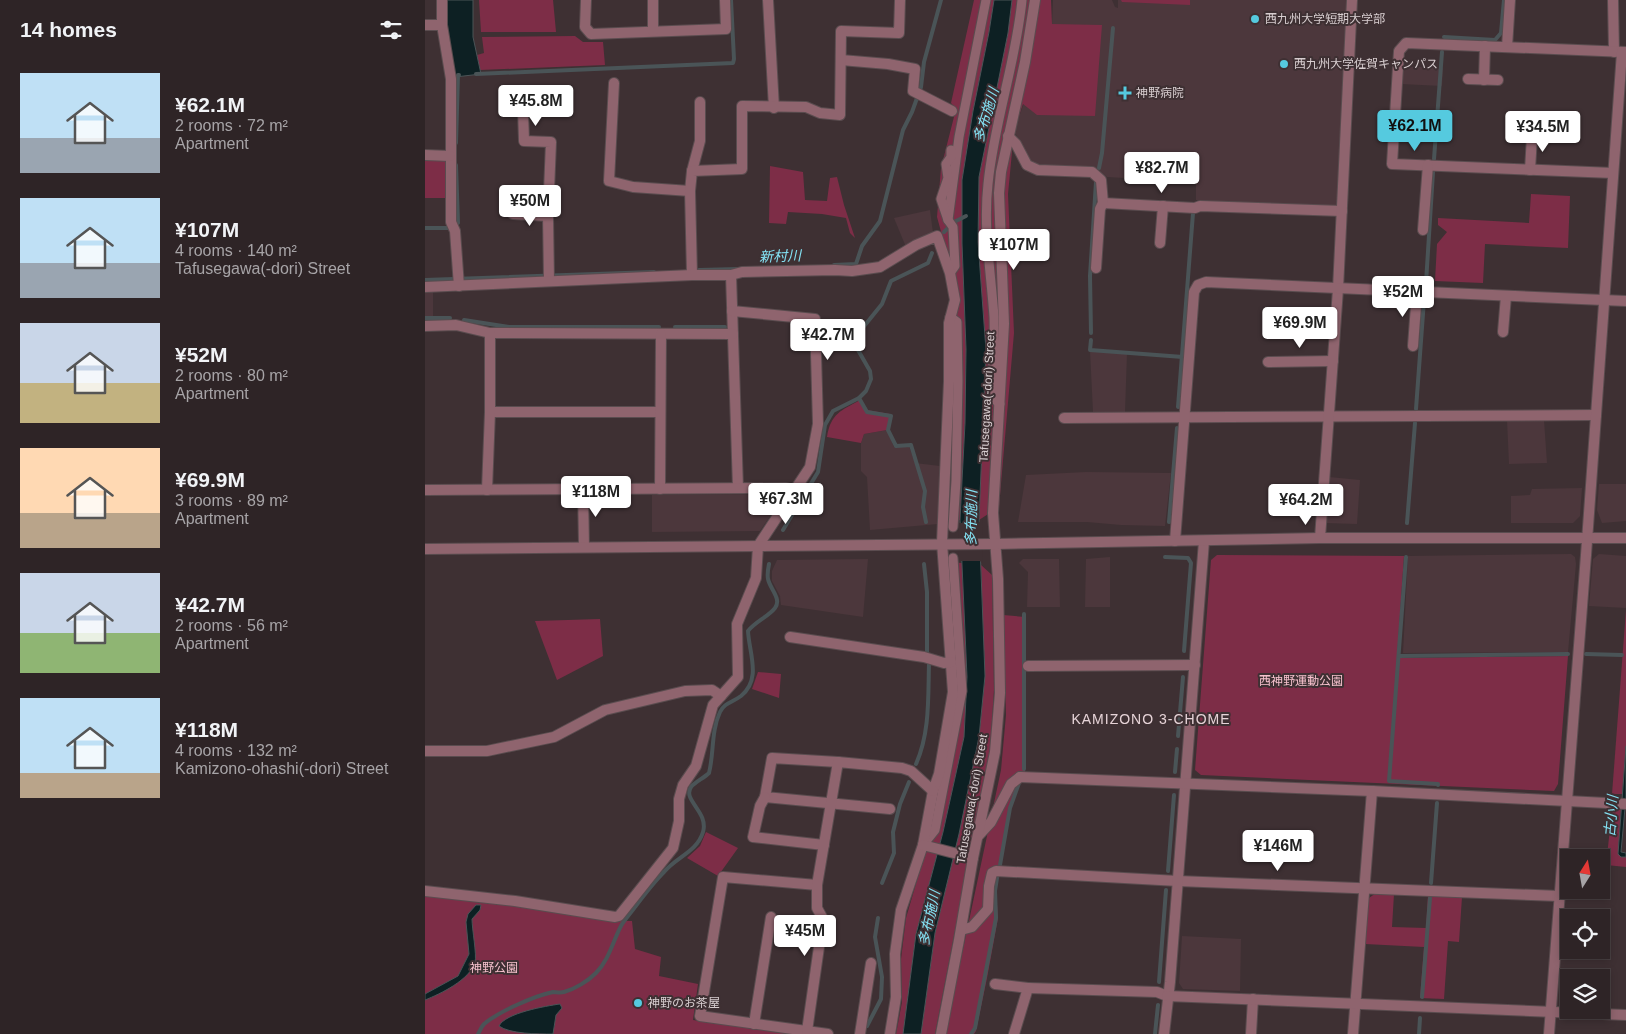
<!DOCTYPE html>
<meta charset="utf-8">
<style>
:root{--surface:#2e2426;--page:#362c2e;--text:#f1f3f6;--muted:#a7a4a7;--line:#494143;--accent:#55cadf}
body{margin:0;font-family:Arial,"Noto Sans JP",sans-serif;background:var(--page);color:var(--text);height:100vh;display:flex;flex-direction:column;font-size:19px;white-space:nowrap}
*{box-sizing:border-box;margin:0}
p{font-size:16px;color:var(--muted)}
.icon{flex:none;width:28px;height:28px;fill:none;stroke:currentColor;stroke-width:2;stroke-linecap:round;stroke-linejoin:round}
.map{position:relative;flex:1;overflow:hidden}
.details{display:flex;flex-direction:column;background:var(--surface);width:425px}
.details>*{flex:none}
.needle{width:32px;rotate:11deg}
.tools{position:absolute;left:1135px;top:849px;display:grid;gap:10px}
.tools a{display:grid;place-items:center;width:50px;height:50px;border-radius:0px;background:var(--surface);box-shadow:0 2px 8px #0003,0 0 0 1px var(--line);font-size:25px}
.price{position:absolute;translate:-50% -42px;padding:0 11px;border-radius:5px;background:#fff;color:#222;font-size:16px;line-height:32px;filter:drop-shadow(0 1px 2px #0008)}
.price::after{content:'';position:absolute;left:50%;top:30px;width:15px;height:11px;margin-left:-8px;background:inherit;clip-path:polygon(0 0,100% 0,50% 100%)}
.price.on{background:var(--accent);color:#111}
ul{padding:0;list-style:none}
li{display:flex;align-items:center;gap:15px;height:125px;padding:0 20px}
li span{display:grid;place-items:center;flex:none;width:140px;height:100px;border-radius:0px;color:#555}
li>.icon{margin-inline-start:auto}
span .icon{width:60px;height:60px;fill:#fffc;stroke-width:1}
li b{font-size:21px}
h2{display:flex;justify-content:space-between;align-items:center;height:60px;padding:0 20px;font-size:21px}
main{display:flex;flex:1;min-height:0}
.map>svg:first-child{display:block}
.built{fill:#4c373c}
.green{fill:#7d2d47}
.water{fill:#0d2023;stroke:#4a5457}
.pier{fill:#3e3033}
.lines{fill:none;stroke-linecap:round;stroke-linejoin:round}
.stream{stroke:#4a5457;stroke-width:4}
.pedestrian-casing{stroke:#5a4c4f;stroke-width:11}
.minor-casing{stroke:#5a4c4f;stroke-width:12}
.tertiary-casing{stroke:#5a4c4f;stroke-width:12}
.pedestrian{stroke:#8f646e;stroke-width:9}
.minor{stroke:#8f646e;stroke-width:10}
.tertiary{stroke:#8f646e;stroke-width:10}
.poi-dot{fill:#55cadf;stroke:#3e3033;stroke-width:2}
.labels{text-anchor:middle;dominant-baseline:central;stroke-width:4;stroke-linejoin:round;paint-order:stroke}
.poi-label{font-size:12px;fill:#d8ced0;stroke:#3e3033;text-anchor:start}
.street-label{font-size:12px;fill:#d8ced0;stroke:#3e3033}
.park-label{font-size:12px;fill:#f6c1cd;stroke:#3e3033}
.water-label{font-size:14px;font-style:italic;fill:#84e3f5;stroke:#3e3033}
.neighbourhood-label{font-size:14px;letter-spacing:1px;fill:#e6d3d7;stroke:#3e3033}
</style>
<main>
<section class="details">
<h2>14 homes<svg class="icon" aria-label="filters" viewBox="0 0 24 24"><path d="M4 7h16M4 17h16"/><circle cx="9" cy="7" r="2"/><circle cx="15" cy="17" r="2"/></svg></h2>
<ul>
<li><span style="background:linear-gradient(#bfe0f5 65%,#9aa5b1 0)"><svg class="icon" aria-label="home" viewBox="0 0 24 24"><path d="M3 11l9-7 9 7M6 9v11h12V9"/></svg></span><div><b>¥62.1M</b><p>2 rooms · 72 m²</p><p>Apartment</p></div></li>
<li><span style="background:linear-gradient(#bfe0f5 65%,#9aa5b1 0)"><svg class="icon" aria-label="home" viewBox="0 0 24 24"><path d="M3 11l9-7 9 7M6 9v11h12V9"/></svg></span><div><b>¥107M</b><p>4 rooms · 140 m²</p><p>Tafusegawa(-dori) Street</p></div></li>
<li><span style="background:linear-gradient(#c9d6e8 60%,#c2b280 0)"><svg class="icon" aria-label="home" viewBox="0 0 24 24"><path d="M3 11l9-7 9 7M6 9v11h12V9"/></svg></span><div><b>¥52M</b><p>2 rooms · 80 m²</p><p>Apartment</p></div></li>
<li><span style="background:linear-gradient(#ffd9b3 65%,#b9a48a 0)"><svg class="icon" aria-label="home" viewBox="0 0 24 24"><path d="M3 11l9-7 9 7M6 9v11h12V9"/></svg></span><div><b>¥69.9M</b><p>3 rooms · 89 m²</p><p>Apartment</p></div></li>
<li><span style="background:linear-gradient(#c9d6e8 60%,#8fb573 0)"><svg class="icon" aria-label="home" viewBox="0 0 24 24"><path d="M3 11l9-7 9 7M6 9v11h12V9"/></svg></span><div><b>¥42.7M</b><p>2 rooms · 56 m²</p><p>Apartment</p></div></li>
<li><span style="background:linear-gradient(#bfe0f5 75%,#b9a48a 0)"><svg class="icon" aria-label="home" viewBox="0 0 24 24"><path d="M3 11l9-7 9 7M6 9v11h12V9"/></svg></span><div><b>¥118M</b><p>4 rooms · 132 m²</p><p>Kamizono-ohashi(-dori) Street</p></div></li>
</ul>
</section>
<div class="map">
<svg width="1201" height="1034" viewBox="0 0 1201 1034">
<rect width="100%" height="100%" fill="#3e3033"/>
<g class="built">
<polygon points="628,0 687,0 690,7 693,8 693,0 923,0 912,208 771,200 771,182 682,177 671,169 613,165 605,161 589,131 627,24"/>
<polygon points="977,66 1018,68 1017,86 976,84"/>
<polygon points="505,210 508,233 481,247 469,218"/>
<rect x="0" y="289" width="8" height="31"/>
<polygon points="665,351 702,353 700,412 668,412"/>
<polygon points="1082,420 1119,420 1122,463 1084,464"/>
<polygon points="462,430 469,447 484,446 490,463 515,466 513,524 445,530 442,477 436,471 436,443 439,434"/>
<polygon points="661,472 746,473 740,526 696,525 662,522 593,522 601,475"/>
<polygon points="904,477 935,480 932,524 901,523"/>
<polygon points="1174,484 1201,484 1201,521 1177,523 1172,510"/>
<polygon points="1157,488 1155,516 1148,523 1086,523 1086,496 1105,495 1107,489"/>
<polygon points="355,494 357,499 335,531 227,532 227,495"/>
<polygon points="1146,554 1150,557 1151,564 1143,652 978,653 983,556"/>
<polygon points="1174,554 1201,556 1201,608 1164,606 1168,559"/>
<polygon points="685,557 685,607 660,607 661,559"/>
<polygon points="443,559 438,617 356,605 355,596 347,581 347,571 352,560"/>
<polygon points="598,559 634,559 635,607 602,607 603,572 594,563"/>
<polygon points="757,936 816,939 815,991 758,989 754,983"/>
</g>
<g class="green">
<polygon points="54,0 128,0 131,32 56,32"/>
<polygon points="549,0 569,0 564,32 548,111 537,180 537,243 541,349 540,423 535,520 525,522 529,380 527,325 534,297 512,217 516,168 531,109 526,103"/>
<polygon points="587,0 626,0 627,24 677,25 670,116 612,115 598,104 589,131 583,194 589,333 574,507 554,520 561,350 553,242 554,177 583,33"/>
<polygon points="696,0 765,0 765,5 697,2"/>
<polygon points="150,36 158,42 178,42 180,65 55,70 52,55 59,53 57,37"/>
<polygon points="0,159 20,160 23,198 0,198"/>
<polygon points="345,166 378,172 380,200 402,201 405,178 412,177 419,205 430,238 425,233 421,218 397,214 363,212 361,224 344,223"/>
<polygon points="1106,194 1145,196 1143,248 1060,244 1058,283 1010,281 1012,244 1022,232 1013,225 1013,218 1104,223"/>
<path d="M435,400l7,10 23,4 -3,16 -23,4 -3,9 -34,-6c4,-24 14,-26 33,-37z"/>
<polygon points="792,555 979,556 972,658 1143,656 1133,784 1129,791 776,775 770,770 786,560"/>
<polygon points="523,562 537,563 542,677 539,737 518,832 491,934 478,1034 471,1034 477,1002 476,959 481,918 497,863 518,777 533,690"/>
<polygon points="556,565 567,575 569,690 565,750 510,1034 496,1034 510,933 534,834 554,737 560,676"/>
<polygon points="1201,610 1201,746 1197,794 1187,794"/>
<polygon points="578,615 600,617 600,772 595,782 586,809 571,891 573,918 562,978 551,1031 549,1034 520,1034 576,770 581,715"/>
<polygon points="175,619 178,656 132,680 110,621"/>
<polygon points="333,672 356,674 354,698 327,689"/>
<polygon points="1187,810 1196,810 1193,854 1196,857 1201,857 1201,867 1181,865"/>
<polygon points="281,832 313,848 293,876 262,858 275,846"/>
<polygon points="951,893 969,894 967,927 1001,928 1003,895 1037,897 1034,942 1023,941 1019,999 995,998 999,947 940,944 944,898"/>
<polygon points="0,895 80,903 193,921 207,921 210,949 236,957 234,976 273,984 268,1020 364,1034 0,1034"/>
</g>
<g class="water">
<polygon points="21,0 48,0 48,37 56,74 30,77 23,36"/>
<polygon points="569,0 587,0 583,33 554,177 553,242 561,350 554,520 560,676 554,737 534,834 510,933 496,1034 478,1034 491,934 518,832 539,737 542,677 535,520 540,423 541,349 537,243 537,180 548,111 564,32"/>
<polygon points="1201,746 1201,797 1196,852 1201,853 1201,857 1196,857 1193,854"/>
<path d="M51,905h5l-1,5 -8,9c0,10 5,36 3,43 -5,18 -35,32 -50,38v-6l33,-18 11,-22 -3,-32 2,-8z"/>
<path d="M135,1004l2,4 -6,7 -3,19c-16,0 -43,0 -54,-8 6,-13 47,-20 61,-22z"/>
</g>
<polygon class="pier" points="557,520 558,564 555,561 534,561 533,523 553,523"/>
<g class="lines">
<g class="stream">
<polyline points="1019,37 1070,40 1076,33 1079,0"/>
<polyline points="51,74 308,63 309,59 306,0"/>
<polyline points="31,143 33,75 34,75"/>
<polyline points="1009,159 1017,52"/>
<polyline points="674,168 677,153 688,28"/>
<polyline points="0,228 23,228 33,223 31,165"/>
<polyline points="519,232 529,222 541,216"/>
<polyline points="409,265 431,264 437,246 455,221 478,130 487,112 496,87 499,62 516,0"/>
<polyline points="274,270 314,269"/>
<polyline points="0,280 229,272"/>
<polyline points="1001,283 1008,172"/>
<polyline points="0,318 25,318"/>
<polyline points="39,320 84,327 234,327"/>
<polyline points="250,327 300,327"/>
<polyline points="666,333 665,276 671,182"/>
<polyline points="666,340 665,350 758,357"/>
<polyline points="434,398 442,412 466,416 463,430 471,446 486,445 500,491 498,507 501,522"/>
<polyline points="753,407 768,213"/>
<polyline points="991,409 999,300"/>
<polyline points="744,522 752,428"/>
<polyline points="982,523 990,423"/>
<polyline points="358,530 393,472 400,425 408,411 434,398 441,391 446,379 445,371 433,350 433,341 436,330 457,304 466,281 503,263 507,253"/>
<polyline points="740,557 763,558 766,563 759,651"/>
<polyline points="981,557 964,781 1013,784 1013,785"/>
<polyline points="499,564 502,592 502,654"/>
<polyline points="1161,654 1197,655"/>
<polyline points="974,656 1143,654"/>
<polyline points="753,736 758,677"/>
<path d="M491,764c14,-31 12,-67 13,-100"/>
<polyline points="599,769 599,614"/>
<polyline points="750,772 752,749"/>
<polyline points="575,865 585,808 594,783"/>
<polyline points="743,871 749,795"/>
<polyline points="457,883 469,853 468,832 475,804 484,782"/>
<polyline points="1006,883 1012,803"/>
<polyline points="734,982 741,890"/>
<polyline points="997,997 1005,898"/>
<polyline points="442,1026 456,999 457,977 450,937 453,918"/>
<path d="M53,1034c2,-3 3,-7 6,-10 14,-12 50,-28 69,-32 3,0 7,1 11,0 11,-3 24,-11 32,-19 13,-13 17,-32 25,-47 4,-7 10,-13 14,-19 9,-12 18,-24 29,-35 12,-15 33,-20 39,-40 6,-20 -21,-32 -12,-45 4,-5 13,-9 18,-14 5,-19 2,-42 11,-61 4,-9 13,-10 21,-16 21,-17 8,-43 7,-65 8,-10 20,-14 27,-23 7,-9 -5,-19 -7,-29 -1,-5 0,-10 1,-15"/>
<polyline points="546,1034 550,1028 571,918 570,891 572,878"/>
<polyline points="730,1034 733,1005"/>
<polyline points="994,1034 995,1018"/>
</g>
<defs>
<g id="pedestrian">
<polyline points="523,220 534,137 561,0"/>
<polyline points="525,273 530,266 528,227 523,220 516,199 523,178 521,164 526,157 526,150"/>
<polyline points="525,317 532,322 533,381 531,481 528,527"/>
<path d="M575,404l-8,-7c0,-26 3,-53 2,-80 -3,-44 -11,-89 -6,-133 6,-62 28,-122 34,-184"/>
<polyline points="498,845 510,830 537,691 528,558"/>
</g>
<g id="minor">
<polyline points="17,0 17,25 26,79 26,222 30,231 34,286"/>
<polyline points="161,0 160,27 166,34 301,29 300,0"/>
<polyline points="343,0 349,108"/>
<polyline points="1188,0 1189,52"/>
<polyline points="0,25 17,25"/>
<polyline points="228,31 228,0"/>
<polyline points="1082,47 1085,0"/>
<polyline points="416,60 463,64 490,69 488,91 527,111"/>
<polyline points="1043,79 1073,80"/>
<polyline points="1059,80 1060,46"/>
<polyline points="189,83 184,181 208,187 265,191"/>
<polyline points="98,110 99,141 126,142 123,216 124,281"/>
<polyline points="583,136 591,144 602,165 613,170 667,172 676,180 678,203 770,208 775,206 917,211"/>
<polyline points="0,155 25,156"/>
<polyline points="1105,170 1107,136"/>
<polyline points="267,171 275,141 275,102"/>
<polyline points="1188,173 967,164 974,51 981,43 1201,52"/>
<polyline points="88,214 123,216"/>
<polyline points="998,230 1003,165"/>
<polyline points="735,243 738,206"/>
<polyline points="671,268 675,209 678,203"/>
<polyline points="267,275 265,191 267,171 317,169 317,106 381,107 395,113 415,115 416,31 474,33 475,0"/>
<polyline points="306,275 313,488"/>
<polyline points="0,287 267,275 306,275 317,272 410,270 427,271 455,267 491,245 512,236 525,273 530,300 524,323 524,381 517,543 528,692 514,774 508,791 498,845 476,910 470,954 471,997 465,1034"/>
<polyline points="0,326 31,325 65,333 308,334"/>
<polyline points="1078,332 1081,296"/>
<polyline points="988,346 992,292"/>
<polyline points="843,362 908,361"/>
<polyline points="65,412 235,412"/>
<polyline points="639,418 1171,415"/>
<polyline points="158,489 159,547"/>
<polyline points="235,489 236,334"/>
<polyline points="0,490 361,488 369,490"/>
<polyline points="62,490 65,412 65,333"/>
<polyline points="895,538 913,289 927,0"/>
<polyline points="750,541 769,292 773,285 781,282 1201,301"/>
<polyline points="365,637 499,657 519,663 526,662"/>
<polyline points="603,666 770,665"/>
<polyline points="0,751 62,751 129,737 180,710 260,691 287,690 296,696"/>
<polyline points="413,762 347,758 340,797 465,809"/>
<polyline points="340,797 335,806 328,837 399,845"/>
<polyline points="554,835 566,822 586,784 595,777"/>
<polyline points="498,845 548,858"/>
<polyline points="392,885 298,877 275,1016 403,1034"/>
<polyline points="0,891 90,901 190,917 194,916 248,848 254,821 254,799 258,785 271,766 288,705 313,677 312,624 331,578 333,546 385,467 393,424 390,319 307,311"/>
<polyline points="536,930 547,927 563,909 564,886 567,873 571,871 753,881 1134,896"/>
<polyline points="570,984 603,988 589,1034"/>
<polyline points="603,988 732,992 742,996"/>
<polyline points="329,1024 346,917"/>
<polyline points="382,1031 398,919 392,908 392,885 413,762 477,768 486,771 508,791"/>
<polyline points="435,1034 446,963"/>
<polyline points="516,1034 534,940 548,858 570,752 575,693 573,579 568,513 579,324 574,193 576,172 600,62 610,0"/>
<polyline points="739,1034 745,982 779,541"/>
<polyline points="826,1034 828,999"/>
<polyline points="928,1034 947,791"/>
</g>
<g id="tertiary">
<polyline points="0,549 570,544 895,538 1201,538"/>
<polyline points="595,777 947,791 1201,804"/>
<polyline points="742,996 1201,1015"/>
<polyline points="1124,1034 1161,555 1197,52"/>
</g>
</defs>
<use href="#pedestrian" class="pedestrian-casing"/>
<use href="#minor" class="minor-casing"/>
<use href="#tertiary" class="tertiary-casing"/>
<use href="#pedestrian" class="pedestrian"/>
<use href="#minor" class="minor"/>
<use href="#tertiary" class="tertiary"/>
</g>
<g class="poi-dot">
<circle cx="830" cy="19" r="5"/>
<circle cx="859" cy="64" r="5"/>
<path d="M697.5 85.5h5v5h5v5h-5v5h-5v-5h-5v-5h5z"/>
<circle cx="213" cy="1003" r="5"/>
</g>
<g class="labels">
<g class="poi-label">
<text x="840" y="19">西九州大学短期大学部</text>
<text x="869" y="64">西九州大学佐賀キャンパス</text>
<text x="711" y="93">神野病院</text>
<text x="223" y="1003">神野のお茶屋</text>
</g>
<g class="street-label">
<text transform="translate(562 397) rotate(-87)">Tafusegawa(-dori) Street</text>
<text transform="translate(547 799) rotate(-80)">Tafusegawa(-dori) Street</text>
</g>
<g class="park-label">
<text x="876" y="681">西神野運動公園</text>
<text x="69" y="968">神野公園</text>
</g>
<g class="water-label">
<text transform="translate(561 115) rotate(-73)">多布施川</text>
<text transform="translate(355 256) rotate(-2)">新村川</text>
<text transform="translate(546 518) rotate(-89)">多布施川</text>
<text transform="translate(1186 816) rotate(-85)">古小川</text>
<text transform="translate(504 918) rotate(-78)">多布施川</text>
</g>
<g class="neighbourhood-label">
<text x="726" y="719">KAMIZONO 3-CHOME</text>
</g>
</g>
</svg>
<div class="tools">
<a><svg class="needle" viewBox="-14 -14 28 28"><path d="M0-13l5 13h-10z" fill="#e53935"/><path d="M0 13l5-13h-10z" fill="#a7a4a7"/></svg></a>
<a><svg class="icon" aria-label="locate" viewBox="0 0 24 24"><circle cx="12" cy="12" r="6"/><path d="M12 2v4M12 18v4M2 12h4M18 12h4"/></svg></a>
<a><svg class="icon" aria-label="layers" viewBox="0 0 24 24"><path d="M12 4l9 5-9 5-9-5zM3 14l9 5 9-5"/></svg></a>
</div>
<b class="price" style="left:111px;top:127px">¥45.8M</b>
<b class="price on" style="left:990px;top:152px">¥62.1M</b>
<b class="price" style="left:1118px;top:153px">¥34.5M</b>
<b class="price" style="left:737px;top:194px">¥82.7M</b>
<b class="price" style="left:105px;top:227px">¥50M</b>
<b class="price" style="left:589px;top:271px">¥107M</b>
<b class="price" style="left:978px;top:318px">¥52M</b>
<b class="price" style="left:875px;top:349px">¥69.9M</b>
<b class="price" style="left:403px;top:361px">¥42.7M</b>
<b class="price" style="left:171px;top:518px">¥118M</b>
<b class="price" style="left:361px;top:525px">¥67.3M</b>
<b class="price" style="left:881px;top:526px">¥64.2M</b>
<b class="price" style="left:853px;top:872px">¥146M</b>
<b class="price" style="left:380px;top:957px">¥45M</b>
</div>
</main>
